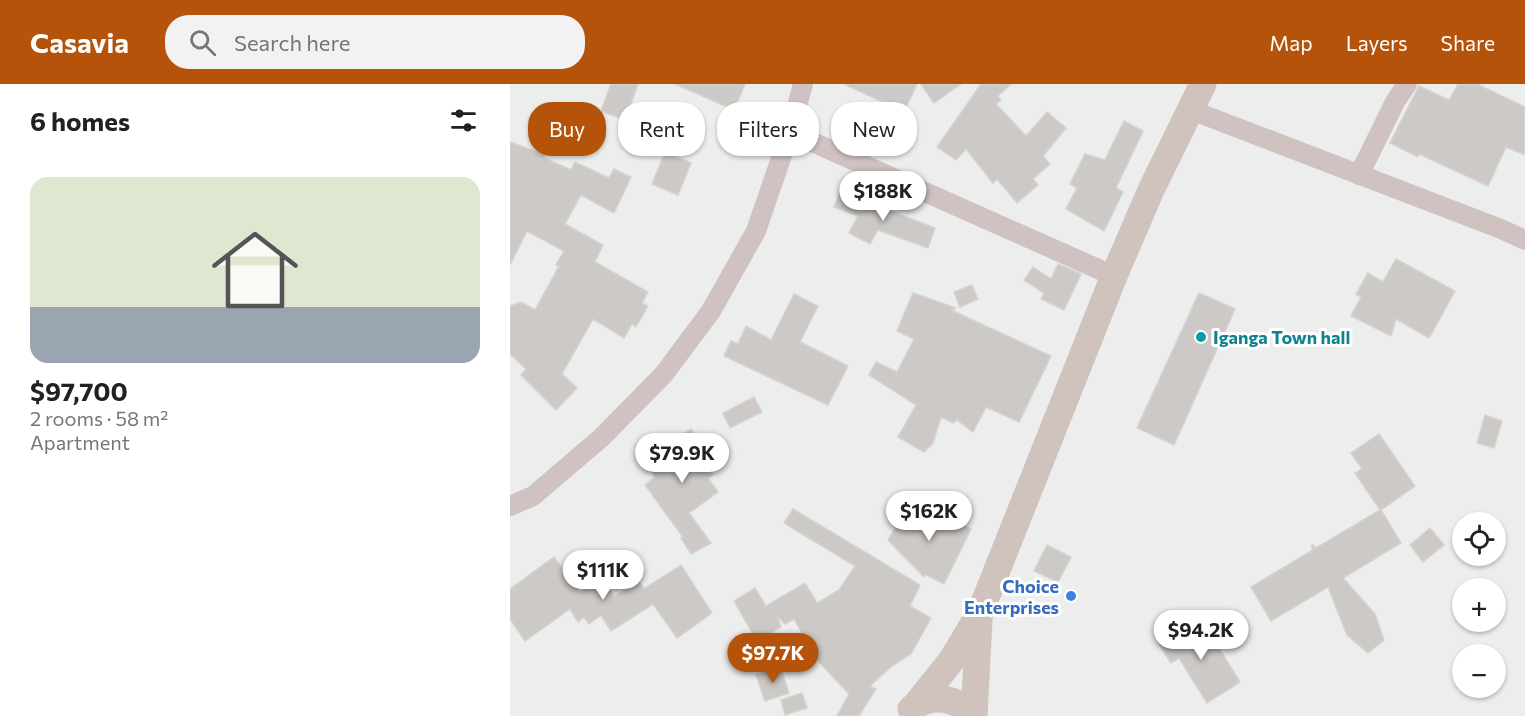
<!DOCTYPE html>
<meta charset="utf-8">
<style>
:root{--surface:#fff;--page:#f2f2f2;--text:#202124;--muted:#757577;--accent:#b45309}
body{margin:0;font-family:Commissioner,sans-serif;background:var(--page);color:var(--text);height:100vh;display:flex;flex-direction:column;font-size:22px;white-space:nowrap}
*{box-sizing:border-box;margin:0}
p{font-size:20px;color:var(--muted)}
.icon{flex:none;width:33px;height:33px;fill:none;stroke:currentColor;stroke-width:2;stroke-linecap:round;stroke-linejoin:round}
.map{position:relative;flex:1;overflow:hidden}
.side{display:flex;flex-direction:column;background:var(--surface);width:510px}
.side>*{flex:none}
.banner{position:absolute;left:18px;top:18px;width:570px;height:54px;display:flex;gap:12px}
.fabs{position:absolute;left:942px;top:428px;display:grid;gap:12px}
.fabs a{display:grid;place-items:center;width:54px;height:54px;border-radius:50%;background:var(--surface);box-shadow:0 2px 4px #0004;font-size:30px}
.price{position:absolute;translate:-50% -51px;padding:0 14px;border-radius:21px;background:#fff;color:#222;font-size:20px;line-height:39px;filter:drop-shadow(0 2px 3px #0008)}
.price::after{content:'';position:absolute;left:50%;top:36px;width:18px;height:14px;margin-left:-9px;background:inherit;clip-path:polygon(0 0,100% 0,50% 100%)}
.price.on{background:var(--accent);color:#fff}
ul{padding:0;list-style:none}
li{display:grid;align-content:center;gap:12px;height:318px;padding:0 30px}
li span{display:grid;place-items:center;height:186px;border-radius:18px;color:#555}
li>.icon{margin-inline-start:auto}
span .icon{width:108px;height:108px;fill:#fffc;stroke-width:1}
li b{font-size:26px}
h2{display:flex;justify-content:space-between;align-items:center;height:72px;padding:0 30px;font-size:26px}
.pill{padding:0 21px;border-radius:24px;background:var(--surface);box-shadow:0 2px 4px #0004;font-size:21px;line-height:54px}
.pill.on{background:var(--accent);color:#fff}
header{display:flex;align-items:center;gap:36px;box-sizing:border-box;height:84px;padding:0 30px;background:var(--accent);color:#fff}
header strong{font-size:28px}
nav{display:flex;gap:33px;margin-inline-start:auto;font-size:21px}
.search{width:420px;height:54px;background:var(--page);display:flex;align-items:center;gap:15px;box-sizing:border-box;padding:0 21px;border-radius:24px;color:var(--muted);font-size:22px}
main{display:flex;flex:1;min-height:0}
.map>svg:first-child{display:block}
.building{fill:#cdc9c6;stroke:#d6d2d0;stroke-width:1.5}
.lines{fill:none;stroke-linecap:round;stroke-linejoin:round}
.minor{stroke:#cfc2c0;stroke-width:20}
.secondary{stroke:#d0c2bd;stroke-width:27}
.culture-dot{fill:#0f9aa8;stroke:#fff;stroke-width:2}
.shop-dot{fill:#3f7fe0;stroke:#fff;stroke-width:2}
.labels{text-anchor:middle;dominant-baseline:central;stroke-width:6;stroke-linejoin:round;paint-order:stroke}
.culture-label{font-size:18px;font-weight:bold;fill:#0d838f;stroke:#fff;text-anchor:start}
.shop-label{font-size:18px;font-weight:bold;fill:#366cbe;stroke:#fff;text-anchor:end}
</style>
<header>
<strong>Casavia</strong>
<div class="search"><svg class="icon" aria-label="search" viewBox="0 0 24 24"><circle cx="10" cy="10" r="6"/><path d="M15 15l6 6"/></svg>Search here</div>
<nav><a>Map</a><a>Layers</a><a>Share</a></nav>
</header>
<main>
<section class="side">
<h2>6 homes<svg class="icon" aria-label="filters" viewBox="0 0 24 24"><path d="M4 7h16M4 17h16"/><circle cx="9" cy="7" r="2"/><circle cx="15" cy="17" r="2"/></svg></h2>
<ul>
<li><span style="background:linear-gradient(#dfe7d0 70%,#9aa5b1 0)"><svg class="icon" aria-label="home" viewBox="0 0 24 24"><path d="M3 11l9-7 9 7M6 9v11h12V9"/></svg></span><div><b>$97,700</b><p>2 rooms · 58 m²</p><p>Apartment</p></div></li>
</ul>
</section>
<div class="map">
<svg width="1015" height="632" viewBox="0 0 1015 632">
<rect width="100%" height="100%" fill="#ebeeed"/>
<g class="building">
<polygon points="101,0 128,0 115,36 91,27"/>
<polygon points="165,0 235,0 224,26"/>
<polygon points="334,0 407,0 394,28"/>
<polygon points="411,0 451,0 424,19"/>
<polygon points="471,0 501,0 488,12 491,16 486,20 516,52 537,28 556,44 533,72 540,80 523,95 528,101 507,119 487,95 483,99 456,65 446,76 427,63"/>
<polygon points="948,0 967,0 1015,23 1015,71 996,63 978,102 909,70 908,73 880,59 909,2 939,16"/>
<polygon points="614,37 633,47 606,104 613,108 594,147 556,125 567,104 560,100 575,70 595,76"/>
<polygon points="0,58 35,71 34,74 61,86 65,78 99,94 104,85 121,93 104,129 71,111 55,140 93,161 85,178 138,208 132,219 138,222 126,243 122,240 114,254 83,235 52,290 67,304 46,326 11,291 16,285 0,270 0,222 11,218 25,226 49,182 46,181 54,167 17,147 0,181"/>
<polygon points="155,68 181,79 168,111 142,100"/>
<polygon points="330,108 425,144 418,164 368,146 360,160 339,149 348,132 324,123"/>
<polygon points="886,175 945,207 919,254 886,235 881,252 841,232 851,213 846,210 858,189 873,198"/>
<polygon points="548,180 571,190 554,226 531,215 534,209 514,196 523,183 541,195"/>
<polygon points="462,201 468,215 450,223 444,208"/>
<polygon points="403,209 446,224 441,226 541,272 509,338 476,323 463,348 447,336 443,339 431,333 423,359 414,368 388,353 406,321 359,291 366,278 387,288 404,255 387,247"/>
<polygon points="689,209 725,225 664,361 627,344"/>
<polygon points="284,210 308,222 290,258 338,282 318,321 214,272 221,257 228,260 236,242 261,256"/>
<polygon points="244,313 252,328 220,344 213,329"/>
<polygon points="975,331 992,337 984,364 967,359"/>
<polygon points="181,345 195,365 190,368 203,391 198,394 208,408 179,429 201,459 181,470 171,454 173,453 135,401 145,393 135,378 146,371 139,361 154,351 160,360"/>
<polygon points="869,350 905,402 871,426 891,459 833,494 865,530 874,556 858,569 837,551 818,503 761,537 741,503 803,466 801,462 803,461 806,464 870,426 845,389 852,385 841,369"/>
<polygon points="401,419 425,434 428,428 461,445 434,500 415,490 414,493 378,456"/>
<polygon points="283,425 410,501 400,522 421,534 401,570 383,581 360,602 366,605 349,632 327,632 339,610 307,576 284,535 275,540 267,532 271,543 247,557 224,517 245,504 256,522 295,499 307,519 329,506 345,482 274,439"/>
<polygon points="920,444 934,461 913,478 900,461"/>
<polygon points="537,461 561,473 548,498 524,487"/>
<polygon points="44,473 70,508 93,494 104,513 128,496 134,505 171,481 202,529 167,554 143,520 101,547 91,531 79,540 74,533 68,538 60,525 15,557 0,535 0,505"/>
<polygon points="687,536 698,555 702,553 730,598 697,619 669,574 661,579 649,560"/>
<polygon points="270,582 279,609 255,617 246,591"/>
<polygon points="292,609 297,624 275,631 271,616"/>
</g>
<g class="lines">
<g class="minor">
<polyline points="681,26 991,145 1015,156"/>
<polyline points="280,48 604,192"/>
<polyline points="849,91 885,18 897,0"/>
<polyline points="0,422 23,412 91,354 154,290 201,227 246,147 280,48 293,0"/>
</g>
<g class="secondary">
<polyline points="405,622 441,577 470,529 604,192 641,106 693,0"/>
<path d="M401,625c20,-17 47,-11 63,7"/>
<polyline points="464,631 469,536"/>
</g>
</g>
<circle class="culture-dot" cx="691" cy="253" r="6"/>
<circle class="shop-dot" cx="561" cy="512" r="6"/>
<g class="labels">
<g class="culture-label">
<text x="703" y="253">Iganga Town hall</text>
</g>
<g class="shop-label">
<text x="549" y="502">Choice<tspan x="549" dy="21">Enterprises</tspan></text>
</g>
</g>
</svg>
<div class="fabs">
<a><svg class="icon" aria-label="locate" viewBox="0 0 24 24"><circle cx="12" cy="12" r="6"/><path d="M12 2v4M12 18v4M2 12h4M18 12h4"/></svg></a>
<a>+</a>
<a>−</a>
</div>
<b class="price" style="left:373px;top:138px">$188K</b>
<b class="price" style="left:172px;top:400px">$79.9K</b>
<b class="price" style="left:419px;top:458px">$162K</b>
<b class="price" style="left:93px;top:517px">$111K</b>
<b class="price" style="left:691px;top:577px">$94.2K</b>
<b class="price on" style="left:263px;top:600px">$97.7K</b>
<div class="banner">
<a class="pill on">Buy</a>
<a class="pill">Rent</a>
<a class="pill">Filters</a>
<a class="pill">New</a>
</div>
</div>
</main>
